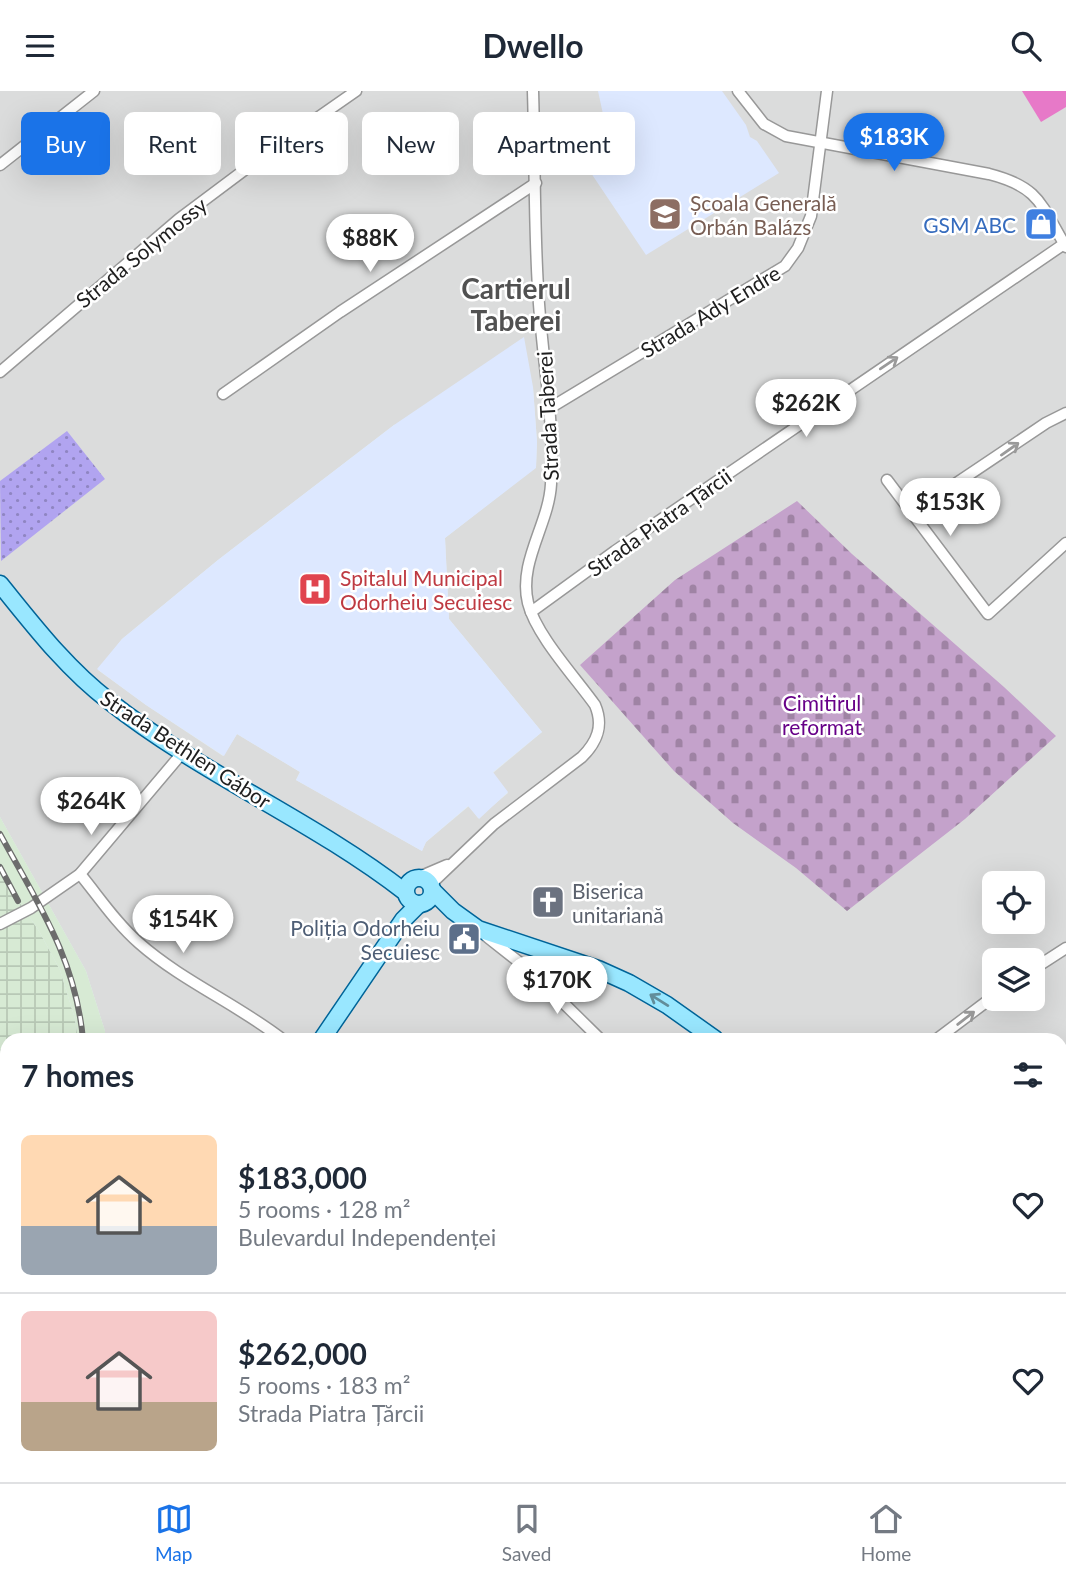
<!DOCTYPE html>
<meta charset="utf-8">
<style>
:root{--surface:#fff;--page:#f6f6f7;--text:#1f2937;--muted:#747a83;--line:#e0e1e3;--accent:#1a73e8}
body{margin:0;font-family:Lato,sans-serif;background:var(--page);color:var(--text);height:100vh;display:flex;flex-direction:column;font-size:26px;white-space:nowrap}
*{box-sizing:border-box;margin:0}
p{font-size:23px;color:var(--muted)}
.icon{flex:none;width:38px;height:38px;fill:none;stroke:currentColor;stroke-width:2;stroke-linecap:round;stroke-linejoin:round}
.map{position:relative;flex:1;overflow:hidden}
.drawer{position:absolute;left:0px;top:942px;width:1068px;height:450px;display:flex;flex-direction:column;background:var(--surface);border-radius:21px 21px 0 0;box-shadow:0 7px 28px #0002}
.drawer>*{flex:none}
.banner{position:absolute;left:21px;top:21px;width:700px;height:63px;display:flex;gap:14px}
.buttons{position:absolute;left:982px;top:780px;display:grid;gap:14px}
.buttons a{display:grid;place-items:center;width:63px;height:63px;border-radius:10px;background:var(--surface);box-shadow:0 7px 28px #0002;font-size:35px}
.price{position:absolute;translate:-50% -60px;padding:0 16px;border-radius:24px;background:#fff;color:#222;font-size:23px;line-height:46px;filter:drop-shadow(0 2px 4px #0008)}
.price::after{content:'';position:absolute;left:50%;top:42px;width:21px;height:16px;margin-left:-10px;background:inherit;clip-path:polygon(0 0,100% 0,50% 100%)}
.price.current{background:var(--accent);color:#fff}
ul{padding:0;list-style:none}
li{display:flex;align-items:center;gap:21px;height:175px;padding:0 21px}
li+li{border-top:2px solid var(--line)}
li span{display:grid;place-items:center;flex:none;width:196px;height:140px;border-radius:10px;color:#555}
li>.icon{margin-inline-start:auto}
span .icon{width:84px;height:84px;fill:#fffc;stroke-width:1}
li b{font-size:30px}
h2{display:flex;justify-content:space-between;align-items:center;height:84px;padding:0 21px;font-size:30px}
.chip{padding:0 24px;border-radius:10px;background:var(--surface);box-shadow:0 7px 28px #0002;font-size:24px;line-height:63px}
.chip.current{background:var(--accent);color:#fff}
header{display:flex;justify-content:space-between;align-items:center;height:91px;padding:0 21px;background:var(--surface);font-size:32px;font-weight:700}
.tabs{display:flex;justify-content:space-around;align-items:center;height:98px;border-top:2px solid var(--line);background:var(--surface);font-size:19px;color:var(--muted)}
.tabs a{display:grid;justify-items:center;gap:4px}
.tabs .current{color:var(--accent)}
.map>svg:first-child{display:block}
.residential{fill:#dbdcdc;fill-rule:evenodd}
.industrial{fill:url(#industrial-grid)}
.education{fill:#dde8ff}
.railway{fill:#d7ead4}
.grass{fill:url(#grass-dots)}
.cemetery{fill:url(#cemetery-stones)}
.park{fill:url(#park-crowns)}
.pitch{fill:#e779c8}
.parking{fill:#dedede}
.water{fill:url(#water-rules)}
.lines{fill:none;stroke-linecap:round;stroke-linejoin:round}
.stream{stroke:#e29fa6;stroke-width:3.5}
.minor-casing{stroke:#989898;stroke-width:13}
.secondary-casing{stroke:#001b7a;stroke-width:18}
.primary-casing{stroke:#006498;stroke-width:19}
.minor{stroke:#fff;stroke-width:10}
.secondary{stroke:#b2c8ff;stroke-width:14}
.primary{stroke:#99e7ff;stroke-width:16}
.rail-casing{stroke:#6c6c6c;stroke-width:6}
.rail{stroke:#fff;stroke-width:3.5;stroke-dasharray:10;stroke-linecap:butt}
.oneway{stroke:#9a9a9a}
.oneway2{stroke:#628d9a}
.labels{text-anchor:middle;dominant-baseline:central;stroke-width:5;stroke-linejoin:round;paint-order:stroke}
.education-label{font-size:21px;fill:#785e54;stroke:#fff;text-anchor:start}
.shop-label{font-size:21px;fill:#366cbe;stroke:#fff;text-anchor:end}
.street-label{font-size:21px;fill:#1e1e1e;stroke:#fff}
.health-label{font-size:21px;fill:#be3a42;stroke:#fff;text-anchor:start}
.park-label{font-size:21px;fill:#670088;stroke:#fff}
.worship-label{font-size:21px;fill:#5b616d;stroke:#fff;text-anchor:start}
.service-label{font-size:21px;fill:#4e5e75;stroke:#fff;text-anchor:end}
.district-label{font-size:28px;font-weight:bold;fill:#515151;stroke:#fff}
</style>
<header><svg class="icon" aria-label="menu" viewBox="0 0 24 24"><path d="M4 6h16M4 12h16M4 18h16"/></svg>Dwello<svg class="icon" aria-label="search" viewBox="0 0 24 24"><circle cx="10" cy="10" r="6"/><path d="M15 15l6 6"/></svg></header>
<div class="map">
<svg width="1066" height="1391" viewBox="0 0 1066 1391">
<defs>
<pattern id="industrial-grid" width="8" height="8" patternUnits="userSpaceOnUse" patternTransform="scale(1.75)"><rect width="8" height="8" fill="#d7ead4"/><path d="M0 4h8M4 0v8" fill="none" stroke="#b8c8b6"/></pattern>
<pattern id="grass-dots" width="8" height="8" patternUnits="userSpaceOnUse" patternTransform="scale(1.75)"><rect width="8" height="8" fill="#b1a4f0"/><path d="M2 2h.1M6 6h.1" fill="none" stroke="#8f85c2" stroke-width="1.8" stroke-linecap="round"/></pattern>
<pattern id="cemetery-stones" width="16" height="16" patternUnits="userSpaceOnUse" patternTransform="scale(1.75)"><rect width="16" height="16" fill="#c4a2cb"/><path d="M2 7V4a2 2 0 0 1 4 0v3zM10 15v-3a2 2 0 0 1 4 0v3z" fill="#9f83a4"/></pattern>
<pattern id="park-crowns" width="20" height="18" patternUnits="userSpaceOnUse" patternTransform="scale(1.75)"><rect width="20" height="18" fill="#ebf"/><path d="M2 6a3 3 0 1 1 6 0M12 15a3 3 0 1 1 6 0" fill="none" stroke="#cca0da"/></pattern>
<pattern id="water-rules" width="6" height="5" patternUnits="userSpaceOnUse" patternTransform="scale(1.75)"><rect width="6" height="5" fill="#e29fa6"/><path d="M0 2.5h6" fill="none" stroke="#c1888e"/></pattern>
</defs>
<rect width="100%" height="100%" fill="#e3ecf0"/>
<g class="residential">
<path d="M0,0h1066v1391h-1018l-3,-7h1015v-436h-955v-8l-19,-60 -86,-154zM533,296l4,55 -1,25 -91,71 4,81 93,113 -49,41 15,20 -30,25 -9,-12 -43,36 -4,9 -126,-71 4,-8 -63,-38 -14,22 -77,-51 -48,-35 24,-31 96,-79 176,-135zM994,793h38v38h-38zM994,870h38v38h-38z"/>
<polygon points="7,1213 7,1319 0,1309 0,1221"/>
</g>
<polygon class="industrial" points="0,783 39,840 60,879 75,928 78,948 7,948 7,1185 0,1193"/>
<g class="education">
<polygon points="598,0 722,0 746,34 750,46 757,50 779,82 646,164 591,82 607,73 604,65 611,60"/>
<polygon points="524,246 533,296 537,351 536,377 445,447 449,528 542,641 493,681 508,701 479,728 468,715 426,751 422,760 296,689 300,681 237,643 224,665 146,614 97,578 122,548 218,469 394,334"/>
</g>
<g class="railway">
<polygon points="0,726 86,880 105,940 105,948 78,948 75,928 60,879 39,840 0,783"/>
<polygon points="7,1185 7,1213 0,1221 0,1193"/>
</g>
<polygon class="grass" points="67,340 105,388 1,470 0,390"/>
<polygon class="cemetery" points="797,410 852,463 1004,596 1056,645 965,728 847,820 796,777 733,732 674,680 580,574 675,489"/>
<polygon class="park" points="1066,1358 1066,1384 1055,1391 1049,1391 1048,1384 1060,1384 1061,1362"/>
<polygon class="pitch" points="1022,0 1066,0 1066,16 1041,31"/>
<polygon class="parking" points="547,873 565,877 595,891 575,910 541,881"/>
<polygon class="water" points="0,1321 7,1331 7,1384 34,1384 39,1391 7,1391 0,1377"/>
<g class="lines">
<g class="stream">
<polyline points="1060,1232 1066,1230"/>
<polyline points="737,1391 748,1384"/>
</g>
<defs>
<g id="minor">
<path d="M738,0l26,33 22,12 203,38c51,13 52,31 77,73"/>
<polyline points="0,74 94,0"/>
<polyline points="0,281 179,128 267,62 356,0"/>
<polyline points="223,303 340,221 536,92"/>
<polyline points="550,317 785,175 798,157 811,125 827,0"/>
<polyline points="887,389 988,523 1066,452"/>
<polyline points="912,422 1046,332 1066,322"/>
<polyline points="531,521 615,460 1064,153"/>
<path d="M80,783c19,23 36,49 59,69 43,38 98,61 143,96"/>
<polyline points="419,786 447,774"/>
<path d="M430,794l64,-61 88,-67c15,-15 22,-31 13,-52 -20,-28 -59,-70 -67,-102 -10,-41 21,-79 23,-119 4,-66 -10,-131 -13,-196 -4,-66 -3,-132 -5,-197"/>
<polyline points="0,833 31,817 80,783 183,661"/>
<polyline points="486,845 533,882 600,948"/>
<polyline points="1032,879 1066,857"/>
<polyline points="533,882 536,876 549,862"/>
<polyline points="937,948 994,905"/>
<polyline points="1060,1097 1066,1092"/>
<polyline points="1060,1348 1066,1347"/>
<polyline points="650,1384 651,1391"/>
<polyline points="551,1391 563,1384"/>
</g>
<g id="secondary">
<polyline points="1008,1384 1014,1391"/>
<polyline points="963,1391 969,1384"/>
</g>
<g id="primary">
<path d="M0,493c34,42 66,84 109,117 92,73 203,119 296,191"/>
<circle cx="419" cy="800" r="13"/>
<polyline points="432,799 453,820 478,838 598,878 629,892 667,914 715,948"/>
<polyline points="322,948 403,829 419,813"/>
<polyline points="125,1384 131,1391"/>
<polyline points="1028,1384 1029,1391"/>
</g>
</defs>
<use href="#minor" class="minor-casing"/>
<use href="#secondary" class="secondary-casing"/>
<use href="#primary" class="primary-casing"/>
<use href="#minor" class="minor"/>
<use href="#secondary" class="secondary"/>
<use href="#primary" class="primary"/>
<defs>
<g id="rail">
<path d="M0,743c38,70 75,123 83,205"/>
<polyline points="0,776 18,810"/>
<polyline points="0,1208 7,1200"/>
</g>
</defs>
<use href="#rail" class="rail-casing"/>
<use href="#rail" class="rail"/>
</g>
<defs><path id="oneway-shaft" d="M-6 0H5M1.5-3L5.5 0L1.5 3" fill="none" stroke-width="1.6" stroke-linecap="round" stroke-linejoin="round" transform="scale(1.75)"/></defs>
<g class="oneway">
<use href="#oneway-shaft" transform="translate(889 272) rotate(-34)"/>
<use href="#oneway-shaft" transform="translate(1010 358) rotate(-35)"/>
<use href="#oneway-shaft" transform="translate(966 927) rotate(-38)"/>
</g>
<use class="oneway2" href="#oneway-shaft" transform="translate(659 909) rotate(-148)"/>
<defs>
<symbol id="school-square" viewBox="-11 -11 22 22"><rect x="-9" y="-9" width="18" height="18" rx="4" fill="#8d6e63" stroke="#fff"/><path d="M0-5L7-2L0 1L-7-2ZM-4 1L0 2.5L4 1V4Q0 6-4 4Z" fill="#fff"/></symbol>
<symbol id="shop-square" viewBox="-11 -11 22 22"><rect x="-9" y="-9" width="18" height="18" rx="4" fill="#3f7fe0" stroke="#fff"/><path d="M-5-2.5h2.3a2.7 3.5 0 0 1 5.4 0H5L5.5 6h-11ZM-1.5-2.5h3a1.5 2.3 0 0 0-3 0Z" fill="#fff"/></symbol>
<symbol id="hospital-square" viewBox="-11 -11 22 22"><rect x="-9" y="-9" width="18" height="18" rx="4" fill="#e0444e" stroke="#fff"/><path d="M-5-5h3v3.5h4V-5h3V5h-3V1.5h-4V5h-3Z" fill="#fff"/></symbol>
<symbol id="church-square" viewBox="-11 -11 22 22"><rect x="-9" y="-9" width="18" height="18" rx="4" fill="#6b7280" stroke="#fff"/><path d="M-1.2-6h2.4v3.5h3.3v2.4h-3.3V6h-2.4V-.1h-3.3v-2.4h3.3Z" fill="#fff"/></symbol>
<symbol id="civic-square" viewBox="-11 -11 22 22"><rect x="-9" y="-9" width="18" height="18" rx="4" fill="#5c6f8a" stroke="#fff"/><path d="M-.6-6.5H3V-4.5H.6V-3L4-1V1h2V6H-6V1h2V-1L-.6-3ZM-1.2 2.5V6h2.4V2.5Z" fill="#fff"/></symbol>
</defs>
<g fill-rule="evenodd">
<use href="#school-square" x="646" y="104" width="38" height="38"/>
<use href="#shop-square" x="1022" y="114" width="38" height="38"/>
<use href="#hospital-square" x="296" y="479" width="38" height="38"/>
<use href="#church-square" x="529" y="792" width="38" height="38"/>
<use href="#civic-square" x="445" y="829" width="38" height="38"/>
</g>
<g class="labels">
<g class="education-label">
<text x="690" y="111">Școala Generală<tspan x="690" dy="24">Orbán Balázs</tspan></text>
</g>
<g class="shop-label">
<text x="1016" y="133">GSM ABC</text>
</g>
<g class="street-label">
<text transform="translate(141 161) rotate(-39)">Strada Solymossy</text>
<text transform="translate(710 220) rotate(-31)">Strada Ady Endre</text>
<text transform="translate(547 325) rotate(-93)">Strada Taberei</text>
<text transform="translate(659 431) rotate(-35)">Strada Piatra Țărcii</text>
<text transform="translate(186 658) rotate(33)">Strada Bethlen Gábor</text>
</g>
<g class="health-label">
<text x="340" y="486">Spitalul Municipal<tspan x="340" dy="24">Odorheiu Secuiesc</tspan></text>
</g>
<g class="park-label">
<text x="822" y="611">Cimitirul<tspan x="822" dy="24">reformat</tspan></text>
</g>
<g class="worship-label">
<text x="572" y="799">Biserica<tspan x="572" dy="24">unitariană</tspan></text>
</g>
<g class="service-label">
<text x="440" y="836">Poliția Odorheiu<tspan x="440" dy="24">Secuiesc</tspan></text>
</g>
<g class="district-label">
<text x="516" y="197">Cartierul<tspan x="516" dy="32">Taberei</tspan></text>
</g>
</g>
</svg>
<div class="buttons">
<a><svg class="icon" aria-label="locate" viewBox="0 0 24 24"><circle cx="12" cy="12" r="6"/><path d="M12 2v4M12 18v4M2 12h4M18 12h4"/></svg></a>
<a><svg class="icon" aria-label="layers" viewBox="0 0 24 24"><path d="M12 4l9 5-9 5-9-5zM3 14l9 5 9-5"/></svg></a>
</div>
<b class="price current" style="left:894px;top:82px">$183K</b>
<b class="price" style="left:370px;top:183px">$88K</b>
<b class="price" style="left:806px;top:348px">$262K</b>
<b class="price" style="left:950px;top:447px">$153K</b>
<b class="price" style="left:91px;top:746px">$264K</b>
<b class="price" style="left:183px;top:864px">$154K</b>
<b class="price" style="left:557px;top:925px">$170K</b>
<div class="banner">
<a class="chip current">Buy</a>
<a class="chip">Rent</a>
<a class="chip">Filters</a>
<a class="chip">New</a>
<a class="chip">Apartment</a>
</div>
<section class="drawer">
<h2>7 homes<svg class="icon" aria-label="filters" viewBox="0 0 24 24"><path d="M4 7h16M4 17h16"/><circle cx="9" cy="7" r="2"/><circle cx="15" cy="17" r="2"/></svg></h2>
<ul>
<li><span style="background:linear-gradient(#ffd9b3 65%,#9aa5b1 0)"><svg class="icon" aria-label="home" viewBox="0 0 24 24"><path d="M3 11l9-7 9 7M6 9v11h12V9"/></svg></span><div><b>$183,000</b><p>5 rooms · 128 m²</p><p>Bulevardul Independenței</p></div><svg class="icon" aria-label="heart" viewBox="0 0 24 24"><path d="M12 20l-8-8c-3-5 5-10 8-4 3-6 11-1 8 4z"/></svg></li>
<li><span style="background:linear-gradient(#f6c9c9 65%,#b9a48a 0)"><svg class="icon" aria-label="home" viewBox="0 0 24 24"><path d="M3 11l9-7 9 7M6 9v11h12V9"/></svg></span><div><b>$262,000</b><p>5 rooms · 183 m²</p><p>Strada Piatra Țărcii</p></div><svg class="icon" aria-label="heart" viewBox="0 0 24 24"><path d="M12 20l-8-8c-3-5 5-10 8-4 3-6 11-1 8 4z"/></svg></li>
</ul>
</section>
</div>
<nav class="tabs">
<a class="current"><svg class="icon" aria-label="map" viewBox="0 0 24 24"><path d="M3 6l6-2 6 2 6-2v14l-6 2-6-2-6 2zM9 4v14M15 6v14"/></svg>Map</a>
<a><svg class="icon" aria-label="saved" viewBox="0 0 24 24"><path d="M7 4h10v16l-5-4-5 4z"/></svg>Saved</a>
<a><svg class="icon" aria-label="home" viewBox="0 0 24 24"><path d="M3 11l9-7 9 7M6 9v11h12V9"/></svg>Home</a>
</nav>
